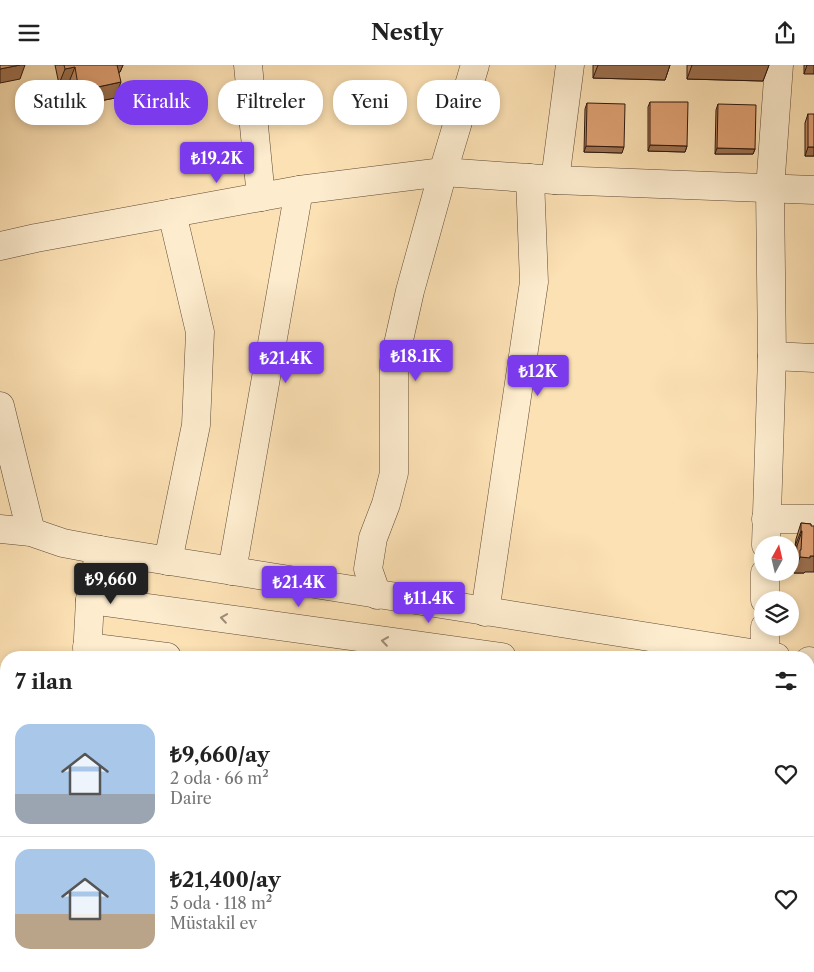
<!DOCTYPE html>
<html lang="tr">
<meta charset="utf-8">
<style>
:root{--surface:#fff;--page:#f6f6f6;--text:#222;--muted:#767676;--line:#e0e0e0;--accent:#7c3aed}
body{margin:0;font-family:"Libre Caslon Text",serif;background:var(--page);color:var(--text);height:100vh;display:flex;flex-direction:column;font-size:19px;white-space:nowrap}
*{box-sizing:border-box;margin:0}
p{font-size:16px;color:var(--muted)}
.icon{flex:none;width:28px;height:28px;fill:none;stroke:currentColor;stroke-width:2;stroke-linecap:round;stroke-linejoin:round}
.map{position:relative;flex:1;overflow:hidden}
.panel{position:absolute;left:0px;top:586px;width:815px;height:321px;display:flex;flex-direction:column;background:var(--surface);border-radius:20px 20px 0 0;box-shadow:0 2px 8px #0003}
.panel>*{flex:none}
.hud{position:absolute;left:15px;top:15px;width:500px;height:45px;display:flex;gap:10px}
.needle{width:32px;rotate:8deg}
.buttons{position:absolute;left:754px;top:471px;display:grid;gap:10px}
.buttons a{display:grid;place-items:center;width:45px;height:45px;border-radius:50%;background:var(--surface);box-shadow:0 2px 8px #0003;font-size:25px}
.price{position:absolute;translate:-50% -42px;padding:0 11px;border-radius:5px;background:var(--accent);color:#fff;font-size:16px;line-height:32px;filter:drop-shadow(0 1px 2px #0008)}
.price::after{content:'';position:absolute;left:50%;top:30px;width:15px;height:11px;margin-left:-8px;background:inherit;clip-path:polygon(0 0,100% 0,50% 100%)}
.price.selected{background:#222;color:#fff}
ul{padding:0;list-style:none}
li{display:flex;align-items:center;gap:15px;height:125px;padding:0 15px}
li+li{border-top:1px solid var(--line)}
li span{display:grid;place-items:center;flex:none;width:140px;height:100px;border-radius:15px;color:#555}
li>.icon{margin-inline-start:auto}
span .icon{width:60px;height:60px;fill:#fffc;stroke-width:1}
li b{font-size:21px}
h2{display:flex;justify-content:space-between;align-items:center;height:60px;padding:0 15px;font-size:21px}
.tag{padding:0 18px;border-radius:20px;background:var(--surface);box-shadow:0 2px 8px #0003;font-size:18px;line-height:45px}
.tag.selected{background:var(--accent);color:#fff}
header{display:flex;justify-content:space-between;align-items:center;height:65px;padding:0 15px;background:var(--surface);font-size:22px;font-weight:700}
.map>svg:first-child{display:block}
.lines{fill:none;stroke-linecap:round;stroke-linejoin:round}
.minor-casing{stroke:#5e4a38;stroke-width:29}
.minor{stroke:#fdecce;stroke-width:28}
.wall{fill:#c18a63;stroke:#2a170e}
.shaded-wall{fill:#9d7150;stroke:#2a170e}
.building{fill:#e0a173;stroke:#2a170e}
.oneway{stroke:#9e8c78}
</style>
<header><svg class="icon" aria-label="menu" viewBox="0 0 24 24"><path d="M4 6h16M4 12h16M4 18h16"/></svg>Nestly<svg class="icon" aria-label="share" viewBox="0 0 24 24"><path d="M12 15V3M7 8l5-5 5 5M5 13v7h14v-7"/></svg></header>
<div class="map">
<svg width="814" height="907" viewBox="0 0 814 907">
<rect width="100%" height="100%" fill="#fce1b4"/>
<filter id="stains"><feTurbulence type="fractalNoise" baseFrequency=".004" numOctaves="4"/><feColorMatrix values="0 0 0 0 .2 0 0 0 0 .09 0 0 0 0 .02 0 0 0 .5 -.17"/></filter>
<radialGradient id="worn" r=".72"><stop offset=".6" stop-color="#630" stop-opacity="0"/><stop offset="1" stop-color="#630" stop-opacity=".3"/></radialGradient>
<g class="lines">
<defs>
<g id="minor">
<polyline points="248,0 261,132"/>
<polyline points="555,115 570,0"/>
<polyline points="0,181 36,173 299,125 443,107 555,115 814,125"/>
<polyline points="772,291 814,293"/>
<polyline points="0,341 31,467"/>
<polyline points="766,454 814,454"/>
<polyline points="0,464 31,467 63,478 100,485 776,592"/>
<polyline points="766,480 772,291 770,124 779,0"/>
<polyline points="168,496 196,360 200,267 172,148"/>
<polyline points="232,506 299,125"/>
<polyline points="377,530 368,504 373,473 386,439 394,408 394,297 410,226 443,107 475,0"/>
<polyline points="90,535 502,592"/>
<polyline points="765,535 765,508"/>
<polyline points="485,547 534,217 530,113"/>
<polyline points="87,582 167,592"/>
<polyline points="87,592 90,535 100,485"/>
<polyline points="765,592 765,562"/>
<polyline points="809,596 814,597"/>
<polyline points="809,636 814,637"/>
<polyline points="809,676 814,676"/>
<polyline points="93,901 94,907"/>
<polyline points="786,901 786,907"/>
<polyline points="442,907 443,901"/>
<polyline points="732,907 733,901"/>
</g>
</defs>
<use href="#minor" class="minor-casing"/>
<use href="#minor" class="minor"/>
</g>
<g class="wall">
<polygon points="55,0 123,0 120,7 119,7 115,33 74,41 69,17 59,19"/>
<polygon points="593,0 670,0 665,15 593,13"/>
<polygon points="687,0 769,0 763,16 687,14"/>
<polygon points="804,0 814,0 804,9"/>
<polygon points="650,37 687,81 685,87 648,86 648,42"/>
<polygon points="587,38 622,88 584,87 585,44"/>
<polygon points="718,39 755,84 753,89 715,89 716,45"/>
<polygon points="808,49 814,91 805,91 805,58"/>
<polygon points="801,458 811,459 805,507 804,508 794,508 794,501 796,496 797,481 795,481 796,474"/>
</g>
<g class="shaded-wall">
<polygon points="20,0 25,0 20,14 0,18 0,4"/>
<polygon points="114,0 123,0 120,7 110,9"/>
<polygon points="598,0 670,0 665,15 593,13"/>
<polygon points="692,0 769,0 763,16 687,14"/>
<polygon points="807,0 814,0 814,9 804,9"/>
<polygon points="75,2 69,17 59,19 65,4"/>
<polygon points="121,17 115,33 74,41 79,26"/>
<polygon points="650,80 687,81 685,87 648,86"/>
<polygon points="586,81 624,82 622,88 584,87"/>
<polygon points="808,82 814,82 814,91 805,91"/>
<polygon points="717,83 755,84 753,89 715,89"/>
<polygon points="801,466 802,466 797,481 795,481"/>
<polygon points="810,491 814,491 814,507 805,507 804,508 794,508 800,492"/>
<polygon points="809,735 814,736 814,744 809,744"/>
</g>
<g class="building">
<polygon points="0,0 20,0 0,4"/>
<polygon points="64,0 117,0 121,17 79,26 75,2 65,4"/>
<polygon points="650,37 688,37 687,81 650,80"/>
<polygon points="587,38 625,39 624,82 586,81"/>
<polygon points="718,39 756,40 755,84 717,83"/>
<rect x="808" y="49" width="6" height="33"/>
<polygon points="801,458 811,459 811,461 814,461 814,491 810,491 810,493 800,492 800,485 801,485 802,466 801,466"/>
<polygon points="809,696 814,696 814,736 809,735"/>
</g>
<defs><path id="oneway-chevron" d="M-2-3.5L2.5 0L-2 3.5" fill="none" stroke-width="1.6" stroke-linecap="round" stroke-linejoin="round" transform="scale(1.25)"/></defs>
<g class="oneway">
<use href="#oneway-chevron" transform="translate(224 553) rotate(-172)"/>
<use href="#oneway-chevron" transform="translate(385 576) rotate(-172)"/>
</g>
<rect width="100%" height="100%" filter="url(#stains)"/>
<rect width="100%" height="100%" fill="url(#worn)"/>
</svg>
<div class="buttons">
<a><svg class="needle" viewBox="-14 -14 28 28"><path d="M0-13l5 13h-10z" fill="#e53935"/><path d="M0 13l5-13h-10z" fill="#767676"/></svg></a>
<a><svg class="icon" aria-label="layers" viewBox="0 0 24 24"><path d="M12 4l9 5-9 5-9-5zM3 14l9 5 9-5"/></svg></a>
</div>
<b class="price" style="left:217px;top:119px">₺19.2K</b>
<b class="price" style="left:416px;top:317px">₺18.1K</b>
<b class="price" style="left:286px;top:319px">₺21.4K</b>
<b class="price" style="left:538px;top:332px">₺12K</b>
<b class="price selected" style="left:111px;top:540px">₺9,660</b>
<b class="price" style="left:299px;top:543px">₺21.4K</b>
<b class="price" style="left:429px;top:559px">₺11.4K</b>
<div class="hud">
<a class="tag">Satılık</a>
<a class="tag selected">Kiralık</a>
<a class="tag">Filtreler</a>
<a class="tag">Yeni</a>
<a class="tag">Daire</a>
</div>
<section class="panel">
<h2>7 ilan<svg class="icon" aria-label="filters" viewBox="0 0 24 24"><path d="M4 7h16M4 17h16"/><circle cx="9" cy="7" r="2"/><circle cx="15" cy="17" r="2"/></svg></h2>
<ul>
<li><span style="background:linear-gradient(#a9c7e8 70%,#9aa5b1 0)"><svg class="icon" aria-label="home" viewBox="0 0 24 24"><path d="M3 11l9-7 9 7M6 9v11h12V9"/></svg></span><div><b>₺9,660/ay</b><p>2 oda · 66 m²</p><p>Daire</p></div><svg class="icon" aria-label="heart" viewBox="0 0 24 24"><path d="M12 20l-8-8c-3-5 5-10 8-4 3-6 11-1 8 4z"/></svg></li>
<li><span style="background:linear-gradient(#a9c7e8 65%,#b9a48a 0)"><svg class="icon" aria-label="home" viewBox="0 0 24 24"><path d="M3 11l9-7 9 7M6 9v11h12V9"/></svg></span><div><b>₺21,400/ay</b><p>5 oda · 118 m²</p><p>Müstakil ev</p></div><svg class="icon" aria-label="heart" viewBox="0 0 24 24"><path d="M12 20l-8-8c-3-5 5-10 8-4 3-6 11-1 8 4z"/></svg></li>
</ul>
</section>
</div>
